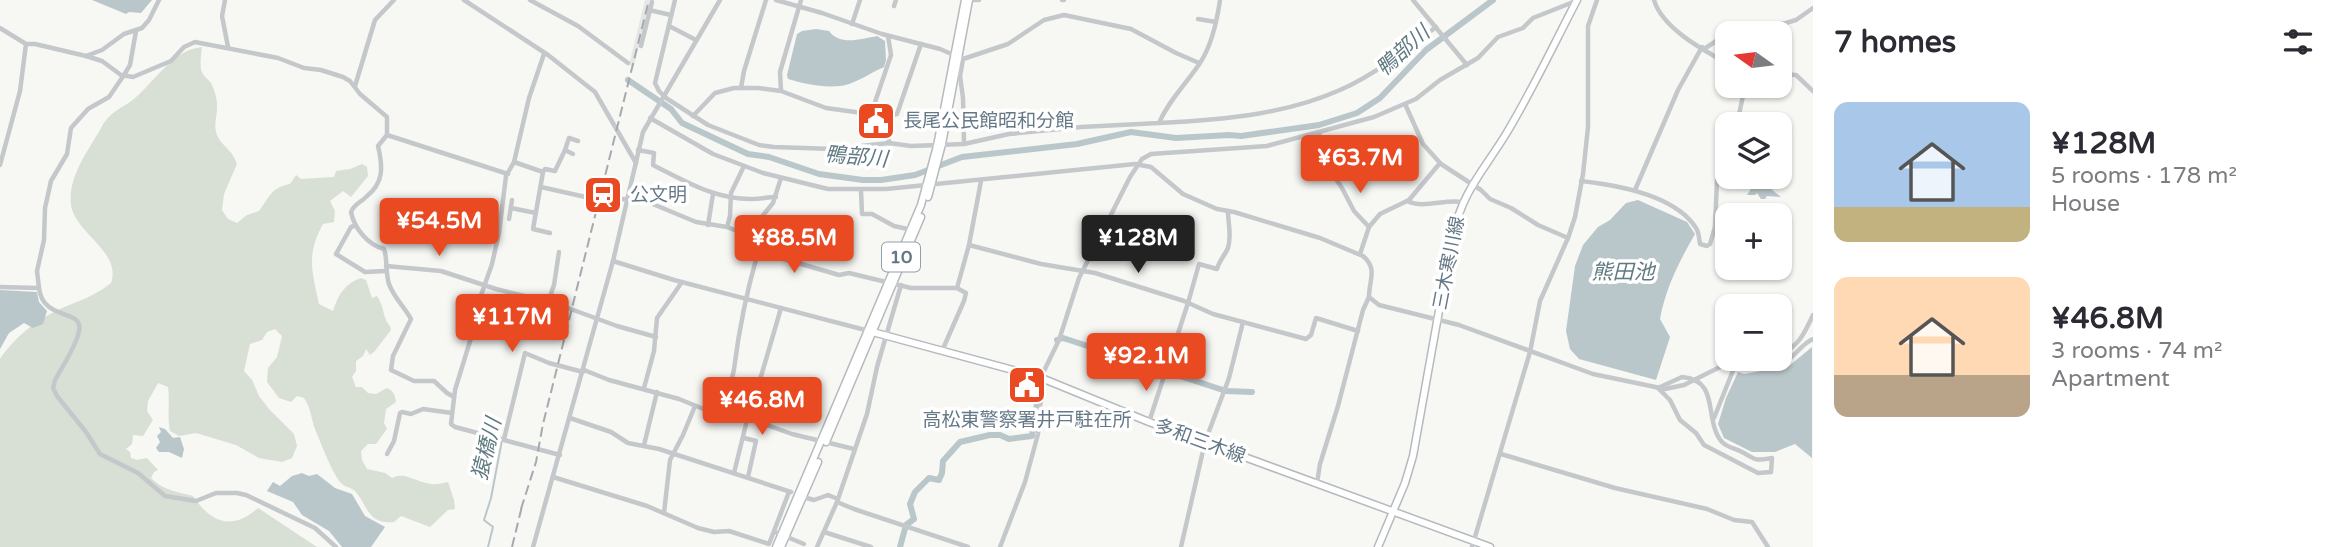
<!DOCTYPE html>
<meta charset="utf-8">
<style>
:root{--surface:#fff;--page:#f2f2f3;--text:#2b2b33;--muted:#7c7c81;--accent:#ea4a21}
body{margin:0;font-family:"Varela Round","Noto Sans JP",sans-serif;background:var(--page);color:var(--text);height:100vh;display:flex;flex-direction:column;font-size:26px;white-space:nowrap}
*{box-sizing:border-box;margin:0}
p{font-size:23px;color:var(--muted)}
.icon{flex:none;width:38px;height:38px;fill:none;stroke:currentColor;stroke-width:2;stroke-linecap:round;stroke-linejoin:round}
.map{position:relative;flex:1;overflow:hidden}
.details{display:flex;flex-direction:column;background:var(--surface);width:525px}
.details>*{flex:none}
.needle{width:46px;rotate:284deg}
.controls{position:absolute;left:1715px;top:21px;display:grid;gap:14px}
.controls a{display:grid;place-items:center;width:77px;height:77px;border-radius:14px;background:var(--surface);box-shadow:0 2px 5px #0004;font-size:35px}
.price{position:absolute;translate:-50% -60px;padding:0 16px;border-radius:7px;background:var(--accent);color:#fff;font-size:23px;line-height:46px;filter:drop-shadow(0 2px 4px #0008)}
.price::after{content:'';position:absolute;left:50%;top:42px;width:21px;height:16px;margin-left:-10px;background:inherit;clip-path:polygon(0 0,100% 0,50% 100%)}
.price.active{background:#222;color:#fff}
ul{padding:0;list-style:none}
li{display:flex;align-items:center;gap:21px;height:175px;padding:0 21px}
li span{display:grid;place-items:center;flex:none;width:196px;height:140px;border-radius:14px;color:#555}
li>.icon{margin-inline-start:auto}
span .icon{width:84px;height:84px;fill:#fffc;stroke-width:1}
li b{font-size:30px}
h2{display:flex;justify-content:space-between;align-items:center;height:84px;padding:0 21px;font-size:30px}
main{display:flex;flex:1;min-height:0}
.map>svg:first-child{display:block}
.built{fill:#e5e6e5}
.green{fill:#d8dfd5}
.water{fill:#bac7ca}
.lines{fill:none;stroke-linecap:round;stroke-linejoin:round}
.stream{stroke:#bac7ca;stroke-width:2}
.river{stroke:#bac7ca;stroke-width:6}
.major-casing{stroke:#b5babe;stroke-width:9}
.minor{stroke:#c4c8cb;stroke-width:4.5}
.major{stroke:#fff;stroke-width:6}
.rail{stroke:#a4abb0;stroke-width:2;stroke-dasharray:10 5;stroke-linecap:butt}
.labels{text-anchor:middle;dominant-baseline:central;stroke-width:7;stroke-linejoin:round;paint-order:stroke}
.shield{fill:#fff;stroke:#93a0aa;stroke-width:2}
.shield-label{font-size:18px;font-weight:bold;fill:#657886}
.poi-label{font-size:19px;fill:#657886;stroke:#fff;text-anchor:start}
.street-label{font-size:19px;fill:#657886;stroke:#fff}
.water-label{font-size:21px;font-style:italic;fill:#607a82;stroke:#fff}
</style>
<main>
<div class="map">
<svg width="1813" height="547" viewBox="0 0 1813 547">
<rect width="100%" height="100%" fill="#f7f7f4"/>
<polygon class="built" points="645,0 650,0 634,66 629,65"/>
<path class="green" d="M202,47c-1,7 -2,16 -1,23 2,6 6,8 10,13 3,5 6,16 6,21 1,12 -5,22 1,33 6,11 13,11 19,27l-13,30 -2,16 6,9 9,4 10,-8 12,-4c11,-14 11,-23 31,-27l6,-9 5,4 33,-2 2,-6 14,-2 12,-5 5,3 1,9 -17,21 -8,-6 -13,10 5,10 -1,11 -11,2c-17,31 -11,47 -4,80l14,7c5,-16 12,-28 28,-33l5,2 6,18 5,-2c7,9 6,24 13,30l1,4 -17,22 -4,3 -4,-6 -3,7 -7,5v10l-4,6 4,10h6l6,6 8,1 11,-6c7,3 8,7 9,14l-10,7 -2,14 3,6 -11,15h-8l-7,7 1,9 5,9 18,4 7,5c13,-7 25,5 39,6 5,1 11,-1 17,-2l6,18 1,9 -7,1 -18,17 -29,-11 -7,6c-27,3 -26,-17 -39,-31 -4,-4 -11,-4 -14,-8 -8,-8 -21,-42 -26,-54 -4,-11 -4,-21 -11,-31l-7,-2 -6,6 -12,-4 -12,-16 1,-14 9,-11 5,-21 -7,-7 -8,3 -5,8 -12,4 -6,27 8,9 7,16 10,13 25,25 3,12 -5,12 -10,4 -23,-4 -23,-13 -40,-12 -17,3 -9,-5c-3,-15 0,-29 -2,-44l-10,-4 -10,18 -1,10 6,9 -10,16 -10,-1 -1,9 -6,5 4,3 1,6 6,2 10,-2 11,12 -4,2 -3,6c11,12 27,14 42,18 18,27 39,35 65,12l59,39h-317v-188c13,-20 36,-39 58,-49 19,-9 36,-13 53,-27 11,-31 -36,-50 -40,-78 -3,-26 14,-50 26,-70 4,-6 7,-14 12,-18 6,-7 18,-12 26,-19 20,-17 38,-48 67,-51z"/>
<g class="water">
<polygon points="92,0 152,0 141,13 129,12 126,14"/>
<path d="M816,29l13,2c11,15 32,8 48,5l8,5 1,19 -2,7c-12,5 -23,13 -35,17 -19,6 -44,0 -61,-5l-1,-4 10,-41 5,-3z"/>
<polygon points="1763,177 1771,189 1781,197 1767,196 1765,199 1761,199 1757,193 1755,195 1747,195 1758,178"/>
<path d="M1638,200l49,22 8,12c-16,28 -29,53 -35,85l10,18 -14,43 -77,-21 -9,-10 -4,-18 9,-65 8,-21 15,-18 12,-7 16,-17z"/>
<polygon points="0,290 37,292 39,302 47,311 43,324 33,328 24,323 9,333 0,349"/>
<polygon points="1812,347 1812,458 1795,444 1775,452 1752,452 1724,438 1718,424 1726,398 1738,372 1744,374 1789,366"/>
<polygon points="159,427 165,429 173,438 180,437 184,449 182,458 169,452 159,452 156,448 160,442 157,436 161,432"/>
<polygon points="302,473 309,476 317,474 335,488 352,494 365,516 385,527 371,547 342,547 329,531 302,515 293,502 267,491 273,482 280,486 292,476"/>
</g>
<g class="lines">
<polyline class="stream" points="488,547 493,527 484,520 491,498 502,440"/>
<g class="river">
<polyline points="628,80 671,109 682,123 748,154 769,157 819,174 863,180 881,180 915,175 962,157 1077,144 1131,132 1176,138 1229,135 1241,136 1319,125 1357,113 1380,98 1426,50 1493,0"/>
<polyline points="1057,340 1063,338 1226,391 1252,392"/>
<polyline points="900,547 906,525 914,519 910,504 915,492 929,478 939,480 942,473 943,461 960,442 990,435 1000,435 1009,439 1032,436 1040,384"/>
</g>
<defs>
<g id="major">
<polyline points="928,197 942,144 969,0"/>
<polyline points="869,331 1039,377 1149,422 1490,547"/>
<polyline points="826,442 921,217"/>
<polyline points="776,547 921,205 937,146 965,0"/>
<polyline points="781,547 818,462"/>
<path d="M1378,547l27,-64 8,-27 39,-218c11,-48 30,-65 54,-104 26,-43 48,-90 71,-134"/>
</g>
</defs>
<use href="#major" class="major-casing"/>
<g class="minor">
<polyline points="225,0 222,16 228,47"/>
<polyline points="464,0 548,55 595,92 636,163"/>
<polyline points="530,0 578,26 628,63"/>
<path d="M675,0l-20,83 4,8 7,7 42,27 51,20 15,2 59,2 56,-6 22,3 53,-2 45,-10 72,-7 78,-4c10,-23 27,-39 41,-60 12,-18 17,-42 20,-63"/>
<polyline points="776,0 822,13 882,34 940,49 963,59 1008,44 1044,20 1064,15 1131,29 1176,53 1199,63"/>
<polyline points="974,0 979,0"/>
<polyline points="1062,0 1064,0"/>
<polyline points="1413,0 1467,65"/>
<path d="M1654,0c8,28 49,50 73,63"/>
<polyline points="894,6 896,0"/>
<polyline points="649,10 671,15"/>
<polyline points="1198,19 1216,22"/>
<polyline points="852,24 860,0"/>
<polyline points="669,26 696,40"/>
<polyline points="0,28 26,44 35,44 86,56 102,50 124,34 142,28 149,20 159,0"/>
<polyline points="1729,33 1747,25 1765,26 1786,23 1796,20 1813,8"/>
<polyline points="641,46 652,2"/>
<polyline points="1704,49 1727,34"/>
<polyline points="544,54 529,98 514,162 506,176 499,233 492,264 479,301 471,338 455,390 451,424 455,427 560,455"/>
<path d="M86,56l16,5 19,14 12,2 38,-16 13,-14 11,-5 83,16 26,10 17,2 22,7 7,4 10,13 27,23v18l-9,11c5,21 6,37 -12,51 -6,6 -12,7 -15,15 3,16 17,33 33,37 4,11 1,23 5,35 5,14 15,22 22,35l-18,37 -2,14 23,11h20l13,12 7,4"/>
<polyline points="963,59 960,76 963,98 964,144"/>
<polyline points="1780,74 1796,75 1813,91"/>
<polyline points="355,86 375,20 394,0"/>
<polyline points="741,88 744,71 766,0"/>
<polyline points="781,91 780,72 801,0"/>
<polyline points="1405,104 1423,144 1441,164 1481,190 1490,199 1511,208 1538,225 1568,238"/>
<polyline points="871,114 891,55 888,36"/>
<polyline points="693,116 715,93 734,88 758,88 781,91 826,108 884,116 886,117 889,143"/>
<polyline points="886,117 897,114 921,44"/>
<path d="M650,118l63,36 50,19 65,16h58l249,-25 16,3 32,27 34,15 17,3 86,26 43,18c15,13 6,24 6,41l10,8 80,20 134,49 72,15 19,-4 52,-26"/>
<path d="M1159,123c61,-3 125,-8 181,-33 34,-15 66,-40 96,-63"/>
<polyline points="1737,124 1745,86"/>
<polyline points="1319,133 1321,142 1320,155 1342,188 1354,211 1369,227 1360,254"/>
<polyline points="387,135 508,174"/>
<path d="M638,150l16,3 -1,12c32,16 63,35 100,34 8,0 15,-2 23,-2"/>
<polyline points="573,154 565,150 569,138 578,141"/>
<polyline points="514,162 543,172"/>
<polyline points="0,165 20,91 26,44"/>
<path d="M1581,181c36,4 94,14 115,47 3,4 3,10 4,16l7,2 3,-2 5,-17 2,-47 10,-30"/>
<polyline points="541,187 599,200 628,199 648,202 696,222 727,227 737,231 784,259 839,275 849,273 911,288 957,288 966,293 964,301 942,351"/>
<polyline points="1635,190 1678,90 1702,47"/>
<polyline points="861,191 862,214 872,214 894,226 912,230"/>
<path d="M1407,201c17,8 37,-2 55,1"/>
<polyline points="511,208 536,213"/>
<polyline points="509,219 512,200"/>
<polyline points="708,225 713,194"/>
<polyline points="354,226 351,227 336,254 365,272 385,271"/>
<polyline points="727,227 730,216 731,193 744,166"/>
<polyline points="1369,227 1380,214 1409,200 1440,163"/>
<polyline points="550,233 533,229 543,172 545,169 555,171 565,150"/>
<polyline points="969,245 1041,264 1095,273 1184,301 1213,314 1306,339 1311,335 1316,318 1358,331"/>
<polyline points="613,261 674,280 869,331"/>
<polyline points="386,266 441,271 496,289 557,304 617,326 656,337"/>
<path d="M0,287l39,1c4,34 45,20 40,43 -2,14 -17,36 -24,49l-2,8 4,8 29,36 14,22 38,19 27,23 31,5 20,-8h21l9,2 69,33 21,19"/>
<polyline points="39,288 37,271 44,240 45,208 51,181 67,154 71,128 88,109 109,97 124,75 130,65 136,31"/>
<polyline points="957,288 969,245 981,181"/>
<polyline points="548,302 554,285 559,252"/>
<path d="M1780,354c19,-7 25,-22 33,-39"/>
<polyline points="584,370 609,380 679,399 706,410 727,411 792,434 854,449"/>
<path d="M1682,377c39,3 21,43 40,65 6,6 13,6 20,10 15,8 11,9 30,6l-1,14 -13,1 -54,-28 -8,-12 -16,-13 -10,-20 -12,-12z"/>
<polyline points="644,388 654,351 657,318 682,282"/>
<path d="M727,411c-5,-16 5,-27 7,-42 5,-39 12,-75 23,-113l-12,-9 -1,-2 2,-9 27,-33 8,-25"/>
<polyline points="570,418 611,432 628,443 659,449 791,492"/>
<path d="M1714,418l20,-50c15,-7 31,1 47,-4 14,-5 19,-20 32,-25"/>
<path d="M1149,422l39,-119 11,-39 18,5c2,-8 8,-14 11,-21 4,-13 0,-24 0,-37"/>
<polyline points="744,438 756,441 748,477"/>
<polyline points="504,439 525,353 549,363 583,372"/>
<polyline points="644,445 657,392"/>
<polyline points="387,454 394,441 400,413 402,412 411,414 423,409 452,413"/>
<polyline points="1501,454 1615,488 1707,509 1734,520 1752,522 1768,547"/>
<polyline points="734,473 750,408 762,373 781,308"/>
<polyline points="553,477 647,506 698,528 714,532 729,531 769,544 789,492"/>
<polyline points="1317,483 1320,464 1338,406 1363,310 1369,297"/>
<polyline points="803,497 814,500 828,495 838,499"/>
<polyline points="837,502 854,509 968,547"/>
<polyline points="664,513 670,460 683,435 695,406"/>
<polyline points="775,532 804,544"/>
<polyline points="824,532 871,547"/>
<polyline points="533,547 613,261 643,132 720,0"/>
<polyline points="817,547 837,502 867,414 877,367 901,285"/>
<polyline points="1000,547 1025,482 1038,434 1043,373 1059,340 1079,278 1130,177 1142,159 1151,154 1267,146 1374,117 1416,99 1440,80 1478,58 1498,37 1523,28 1533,18 1576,1"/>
<polyline points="1181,547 1205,442 1229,378 1243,322"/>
<polyline points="1472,547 1530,352 1540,301 1568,238 1575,217 1583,174 1588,127 1588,26 1597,0"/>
</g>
<use href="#major" class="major"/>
<g class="rail">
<polyline points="521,509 536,462 543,424 649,0"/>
<polyline points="512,547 523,502"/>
</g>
</g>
<defs>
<symbol id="civic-square" viewBox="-11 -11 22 22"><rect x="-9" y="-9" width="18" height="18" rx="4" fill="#ea4a21" stroke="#fff"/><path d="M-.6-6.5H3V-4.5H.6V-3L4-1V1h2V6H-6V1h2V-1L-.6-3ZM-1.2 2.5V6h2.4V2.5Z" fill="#fff"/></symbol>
<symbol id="station-square" viewBox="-11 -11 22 22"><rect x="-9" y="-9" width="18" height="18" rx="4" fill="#ea4a21" stroke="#fff"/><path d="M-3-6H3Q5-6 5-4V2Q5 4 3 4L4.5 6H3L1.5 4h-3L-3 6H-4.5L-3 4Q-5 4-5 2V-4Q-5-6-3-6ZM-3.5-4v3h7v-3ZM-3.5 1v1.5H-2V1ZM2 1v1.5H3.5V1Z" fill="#fff"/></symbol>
</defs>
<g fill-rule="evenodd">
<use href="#civic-square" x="854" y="99" width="44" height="44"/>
<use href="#station-square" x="581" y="173" width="44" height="44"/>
<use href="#civic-square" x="1005" y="363" width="44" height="44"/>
</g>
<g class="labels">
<rect class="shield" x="882" y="242.5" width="38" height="29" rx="5"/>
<g class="shield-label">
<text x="901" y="257">10</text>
</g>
<g class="poi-label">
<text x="903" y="121">長尾公民館昭和分館</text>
<text x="630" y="195">公文明</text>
<text x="1027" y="420" text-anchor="middle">高松東警察署井戸駐在所</text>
</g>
<g class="street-label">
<text transform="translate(1449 263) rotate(-79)">三木寒川線</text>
<text transform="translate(1200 441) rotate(20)">多和三木線</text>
</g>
<g class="water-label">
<text transform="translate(1403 51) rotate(-42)">鴨部川</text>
<text transform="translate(856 157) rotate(5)">鴨部川</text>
<text x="1623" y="272">熊田池</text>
<text transform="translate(487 449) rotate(-76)">猿橋川</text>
</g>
</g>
</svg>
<div class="controls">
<a><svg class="needle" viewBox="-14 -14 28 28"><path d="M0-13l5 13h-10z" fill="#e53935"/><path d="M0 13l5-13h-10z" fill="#7c7c81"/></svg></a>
<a><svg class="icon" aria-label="layers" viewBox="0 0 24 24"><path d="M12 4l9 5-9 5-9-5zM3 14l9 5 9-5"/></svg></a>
<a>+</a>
<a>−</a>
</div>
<b class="price" style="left:1360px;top:195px">¥63.7M</b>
<b class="price" style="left:439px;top:258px">¥54.5M</b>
<b class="price" style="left:794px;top:275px">¥88.5M</b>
<b class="price active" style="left:1138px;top:275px">¥128M</b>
<b class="price" style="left:512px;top:354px">¥117M</b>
<b class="price" style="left:1146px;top:393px">¥92.1M</b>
<b class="price" style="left:762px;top:437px">¥46.8M</b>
</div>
<section class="details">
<h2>7 homes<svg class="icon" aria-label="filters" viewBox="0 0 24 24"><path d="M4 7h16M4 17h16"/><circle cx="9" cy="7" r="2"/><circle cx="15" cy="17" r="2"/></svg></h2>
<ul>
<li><span style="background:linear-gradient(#a9c7e8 75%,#c2b280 0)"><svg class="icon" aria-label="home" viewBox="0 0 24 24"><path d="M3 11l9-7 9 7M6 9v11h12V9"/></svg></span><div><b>¥128M</b><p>5 rooms · 178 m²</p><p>House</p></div></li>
<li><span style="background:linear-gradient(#ffd9b3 70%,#b9a48a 0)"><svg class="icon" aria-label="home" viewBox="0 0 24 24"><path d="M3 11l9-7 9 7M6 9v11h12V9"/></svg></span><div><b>¥46.8M</b><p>3 rooms · 74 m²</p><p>Apartment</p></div></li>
</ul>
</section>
</main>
